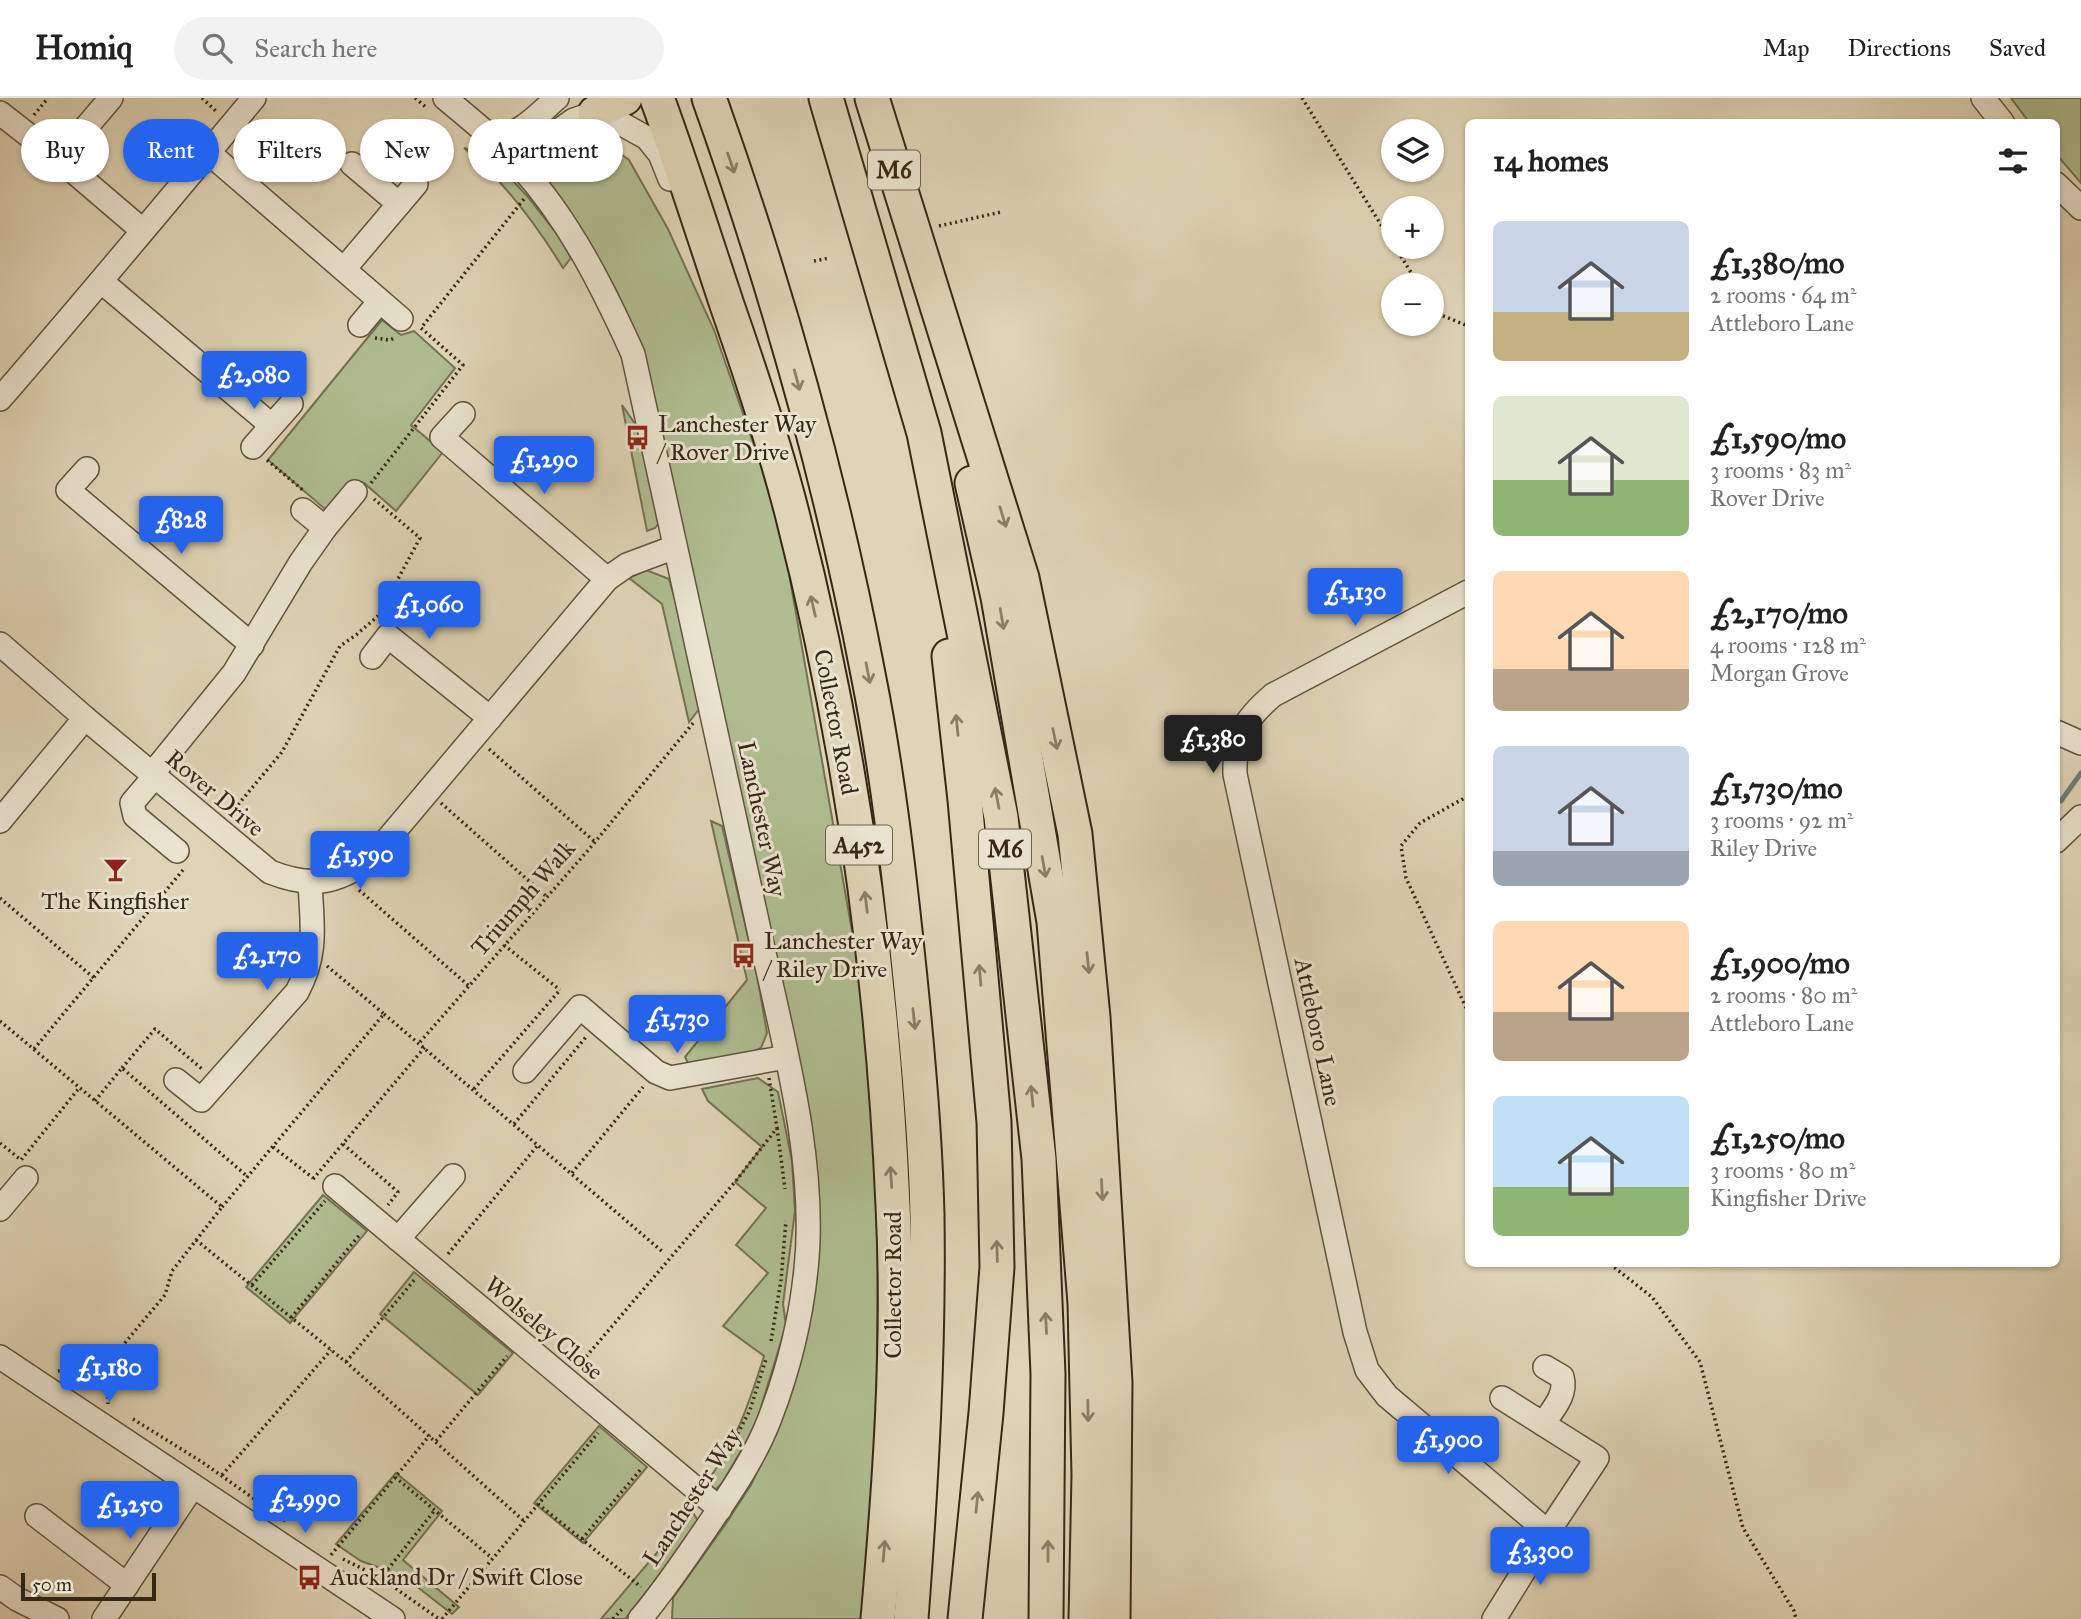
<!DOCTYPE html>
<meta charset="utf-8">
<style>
:root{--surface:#fff;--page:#f2f2f2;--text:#222;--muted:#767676;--line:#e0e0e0;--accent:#2563eb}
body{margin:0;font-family:"IM FELL Great Primer",serif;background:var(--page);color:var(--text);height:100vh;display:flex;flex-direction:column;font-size:26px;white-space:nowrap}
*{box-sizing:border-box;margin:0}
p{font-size:23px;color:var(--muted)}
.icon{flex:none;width:38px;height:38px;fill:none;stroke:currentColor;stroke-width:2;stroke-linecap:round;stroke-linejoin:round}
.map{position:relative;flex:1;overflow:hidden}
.panel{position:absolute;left:1465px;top:21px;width:595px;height:1148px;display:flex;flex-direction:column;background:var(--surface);border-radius:10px;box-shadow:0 2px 5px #0004}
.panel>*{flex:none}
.banner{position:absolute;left:21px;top:21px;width:665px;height:63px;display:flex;gap:14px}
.controls{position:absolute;left:1381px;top:21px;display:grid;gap:14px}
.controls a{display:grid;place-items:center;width:63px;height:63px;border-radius:50%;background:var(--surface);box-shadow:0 2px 5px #0004;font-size:35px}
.scale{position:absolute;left:21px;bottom:18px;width:135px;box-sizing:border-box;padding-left:7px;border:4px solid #372816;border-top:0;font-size:19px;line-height:24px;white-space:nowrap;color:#372816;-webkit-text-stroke:5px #eae3cf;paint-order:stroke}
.price{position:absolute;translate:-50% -60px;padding:0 16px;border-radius:7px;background:var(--accent);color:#fff;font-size:23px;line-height:46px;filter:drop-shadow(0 2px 4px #0008)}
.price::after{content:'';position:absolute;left:50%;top:42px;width:21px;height:16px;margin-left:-10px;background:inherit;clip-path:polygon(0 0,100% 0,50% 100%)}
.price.on{background:#222;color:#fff}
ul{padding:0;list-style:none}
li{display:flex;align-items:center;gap:21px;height:175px;padding:0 28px}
li span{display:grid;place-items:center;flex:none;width:196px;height:140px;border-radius:10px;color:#555}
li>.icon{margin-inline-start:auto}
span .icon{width:84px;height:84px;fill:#fffc;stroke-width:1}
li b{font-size:30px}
h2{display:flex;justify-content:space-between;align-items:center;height:84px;padding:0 28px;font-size:30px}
.chip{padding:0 24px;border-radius:32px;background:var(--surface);box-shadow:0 2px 5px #0004;font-size:24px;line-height:63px}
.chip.on{background:var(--accent);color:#fff}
header{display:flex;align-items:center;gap:42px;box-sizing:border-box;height:98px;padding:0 35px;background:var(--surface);border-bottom:2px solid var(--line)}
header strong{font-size:33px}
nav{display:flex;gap:38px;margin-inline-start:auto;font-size:24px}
.search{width:490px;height:63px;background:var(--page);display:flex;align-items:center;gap:18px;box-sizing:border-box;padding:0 24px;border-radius:38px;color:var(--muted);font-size:26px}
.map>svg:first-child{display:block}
.green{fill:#afbd90;stroke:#737253;stroke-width:2}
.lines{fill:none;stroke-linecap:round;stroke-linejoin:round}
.stream{stroke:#6f7e75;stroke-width:5}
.minor-casing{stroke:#61533e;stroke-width:26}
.highway-casing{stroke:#372816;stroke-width:37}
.path{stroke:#372816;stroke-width:3.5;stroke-dasharray:2 3.5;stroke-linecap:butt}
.minor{stroke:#eae3cf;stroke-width:23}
.highway{stroke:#dfd4b5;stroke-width:33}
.oneway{stroke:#8b7e66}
.labels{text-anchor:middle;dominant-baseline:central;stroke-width:6;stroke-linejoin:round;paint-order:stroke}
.shield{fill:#eae3cf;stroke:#6d604e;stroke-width:2}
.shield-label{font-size:23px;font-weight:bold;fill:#372816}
.poi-label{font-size:24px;fill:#372816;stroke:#eae3cf;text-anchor:start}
.street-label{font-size:24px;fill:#372816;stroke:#eae3cf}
</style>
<header>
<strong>Homiq</strong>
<div class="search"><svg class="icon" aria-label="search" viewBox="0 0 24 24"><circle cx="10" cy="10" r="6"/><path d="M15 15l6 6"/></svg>Search here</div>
<nav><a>Map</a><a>Directions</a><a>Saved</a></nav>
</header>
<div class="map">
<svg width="2081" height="1521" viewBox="0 0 2081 1521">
<rect width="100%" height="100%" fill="#dfd4b5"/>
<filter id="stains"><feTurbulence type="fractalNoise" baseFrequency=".00286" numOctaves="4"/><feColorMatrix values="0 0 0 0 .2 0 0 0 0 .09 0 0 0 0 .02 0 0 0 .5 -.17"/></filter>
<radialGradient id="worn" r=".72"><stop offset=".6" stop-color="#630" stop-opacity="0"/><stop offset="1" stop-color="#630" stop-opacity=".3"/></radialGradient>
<g class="green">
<polygon points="2011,0 2081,0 2081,85 2056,56 2056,24 2029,24"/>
<polygon points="597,39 629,62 668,131 714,232 779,419 873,952 878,1125 876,1364 866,1521 672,1521 673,1500 725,1427 751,1387 774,1337 816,1112 641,256 617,194 588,142 548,85 543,74 546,58 563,45"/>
<path d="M464,50l25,7 39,42 32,41 11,20 -8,10c-27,-44 -59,-87 -99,-120z"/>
<polygon points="382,222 401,237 414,233 455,270 411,327 443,354 396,413 364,385 354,382 325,411 268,362"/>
<polygon points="622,307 640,333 659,425 655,430 647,433"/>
<polygon points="646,472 669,481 674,498 700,610 689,624 662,506 629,480"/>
<polygon points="711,723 722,728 757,877 767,935 761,950 752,954 690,969 685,959 747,882"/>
<path d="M758,980l20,14 14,69 3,50 -12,93 3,21 -31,102 -33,56 -9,9 -9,-7c30,-36 46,-84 60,-129l-41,-30 45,-53 -32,-28 30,-37 -31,-26 27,-35 -54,-46 -6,-12z"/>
<polygon points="323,1097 367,1133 290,1225 246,1189"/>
<polygon points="414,1174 513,1255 478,1297 380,1216"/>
<polygon points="599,1328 647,1369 583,1445 534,1405"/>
<polygon points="396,1375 442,1413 403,1462 459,1509 452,1516 411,1484 391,1474 361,1463 336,1446"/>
<polygon points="692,1413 700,1426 625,1521 601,1521"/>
</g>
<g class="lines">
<polyline class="stream" points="2061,703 2081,675"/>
<defs>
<g id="minor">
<path d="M445,0c26,22 53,43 75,68 50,55 83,122 113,188 41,189 84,378 124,567 23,109 61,238 49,348 -5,50 -18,102 -36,149 -16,42 -42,78 -67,115 -20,29 -40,59 -63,86"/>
<polyline points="1983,0 2002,24"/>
<polyline points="0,15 59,61 142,132"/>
<path d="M491,39c29,0 45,-21 66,-39"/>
<polyline points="209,55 401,221"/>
<polyline points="59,61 111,0"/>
<polyline points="352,66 399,106"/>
<polyline points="522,70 537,48 574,22 595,15 611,20 647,40 660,56 670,81"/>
<polyline points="2056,86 2081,110"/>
<polyline points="344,171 416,86"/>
<polyline points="102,184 271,327"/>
<polyline points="360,227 380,203"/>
<path d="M0,301c86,-99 170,-200 254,-301"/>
<polyline points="463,316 442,339 607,481"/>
<polyline points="253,349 291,306"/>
<polyline points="87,371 68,392 252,547"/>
<polyline points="303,412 325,430"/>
<path d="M1468,494l-195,103c-28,24 -39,41 -38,79l120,558 12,38 20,26 161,136"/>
<path d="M0,546l85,74 185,154c41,16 65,12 101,-13l236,-280 20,-14 48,-18"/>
<polyline points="372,559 388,538 490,620"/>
<polyline points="2056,634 2081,645"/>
<polyline points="152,676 234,575 301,464 325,430 355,394"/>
<polyline points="155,678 132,705 135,718 177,753"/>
<polyline points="0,723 85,620"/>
<polyline points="2056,743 2081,719"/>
<polyline points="525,973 580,909 656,974 670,980 786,959"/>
<path d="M176,982l25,20 96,-108c21,-39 15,-66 13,-109"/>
<polyline points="335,1088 720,1411"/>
<polyline points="0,1111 26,1080"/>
<polyline points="398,1141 453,1078"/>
<polyline points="0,1259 393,1521"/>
<path d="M1543,1326c10,-15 24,-29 19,-47l-17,-10"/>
<polyline points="37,1418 127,1487"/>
<polyline points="0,1489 17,1501 57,1521"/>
<polyline points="104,1521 193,1388"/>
<polyline points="1494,1521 1548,1434 1597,1360 1502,1300"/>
</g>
<g id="highway">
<path d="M657,0c25,68 47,138 70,207 24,69 47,138 65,208 58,226 91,460 101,693 7,138 -3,276 -15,413"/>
<path d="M709,0c67,188 122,381 159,576 19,95 30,190 40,285 9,85 17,171 19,256 2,135 -6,270 -16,404"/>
<polyline points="826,0 924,335 1001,719 1039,1061 1048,1276 1046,1521"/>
<polyline points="872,0 1022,480 1075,736 1093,919 1115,1284 1113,1521"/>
<polyline points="595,15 625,0"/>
<polyline points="972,385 998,499 1054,824 1085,1205 1089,1377 1086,1521"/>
<polyline points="949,558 965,702 994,1024 997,1169 986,1315 965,1521"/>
</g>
</defs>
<use href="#minor" class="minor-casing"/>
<use href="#highway" class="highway-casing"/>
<g class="path">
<polyline points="202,0 217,14"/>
<polyline points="415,0 427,10"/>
<polyline points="1302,0 1393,146"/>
<polyline points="34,17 48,0"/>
<polyline points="939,128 1001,114"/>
<polyline points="1395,149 1419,187"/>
<polyline points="814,163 829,160"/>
<polyline points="1432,207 1436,215 1468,228"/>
<polyline points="375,240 390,242 394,240"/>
<polyline points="267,362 304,393"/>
<polyline points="371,385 463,267 421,230 524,101"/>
<polyline points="489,651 595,744"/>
<polyline points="1468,698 1420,725 1401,748 1406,780 1468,914"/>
<polyline points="441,705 547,799"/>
<polyline points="231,715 282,654 340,548 356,537 378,518 420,440 374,401"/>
<polyline points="359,792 469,888 590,750 694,624"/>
<polyline points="0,800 94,880"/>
<polyline points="504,847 560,892"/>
<polyline points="384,916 664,1155"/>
<polyline points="0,923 222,1109 172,1173 165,1197 108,1265 58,1273"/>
<polyline points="420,944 469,888"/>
<polyline points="34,951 183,772"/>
<polyline points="122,970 155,931 202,971"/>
<polyline points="474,991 560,892"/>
<polyline points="95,1003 122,970 248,1079"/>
<polyline points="514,1026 586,939"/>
<polyline points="777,1030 785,1091"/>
<polyline points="0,1045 21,1062 80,989"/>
<polyline points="343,1046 398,1094 388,1107"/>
<polyline points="273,1049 313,1080"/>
<polyline points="572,1075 643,989"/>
<polyline points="313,1081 425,949"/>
<polyline points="222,1109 384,916 327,868"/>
<polyline points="196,1142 346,1264 524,1423"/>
<polyline points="448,1156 538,1047"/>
<polyline points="1610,1166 1652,1199 1700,1264 1743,1430 1794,1513 1796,1521"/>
<polyline points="252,1187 325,1103"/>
<polyline points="291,1220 361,1135"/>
<polyline points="771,1243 781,1182 786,1123"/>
<polyline points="346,1264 415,1181"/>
<polyline points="108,1266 108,1306"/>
<polyline points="579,1267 735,1084 777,1030 769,980"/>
<polyline points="133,1321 202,1364 287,1424"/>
<polyline points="436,1343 507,1258"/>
<polyline points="720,1370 750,1312 766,1261"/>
<polyline points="222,1377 331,1252"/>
<polyline points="395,1379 492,1460"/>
<polyline points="538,1406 641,1489"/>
<polyline points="582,1441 641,1371"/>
<polyline points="331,1457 430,1337"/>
<polyline points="343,1461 381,1480 439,1521"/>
<polyline points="381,1480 434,1413"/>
<polyline points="442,1521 598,1335"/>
<polyline points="613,1521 623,1510"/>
</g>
<use href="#minor" class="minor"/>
<use href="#highway" class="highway"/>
</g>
<defs><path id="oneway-shaft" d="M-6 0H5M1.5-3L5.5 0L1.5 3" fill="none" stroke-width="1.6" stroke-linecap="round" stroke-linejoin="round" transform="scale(1.75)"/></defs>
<g class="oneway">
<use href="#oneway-shaft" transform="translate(731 65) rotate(71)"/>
<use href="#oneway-shaft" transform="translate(797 282) rotate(75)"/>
<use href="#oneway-shaft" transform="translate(1003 419) rotate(73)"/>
<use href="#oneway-shaft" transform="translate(813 508) rotate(-103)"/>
<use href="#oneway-shaft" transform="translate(1002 521) rotate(80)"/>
<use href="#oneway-shaft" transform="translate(868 575) rotate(79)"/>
<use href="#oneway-shaft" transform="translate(957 627) rotate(-96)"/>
<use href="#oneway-shaft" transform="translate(1055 641) rotate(78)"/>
<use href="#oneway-shaft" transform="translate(997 700) rotate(-101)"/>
<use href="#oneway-shaft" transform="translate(1044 769) rotate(80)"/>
<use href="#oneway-shaft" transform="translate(866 804) rotate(-97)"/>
<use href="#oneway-shaft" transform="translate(1088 865) rotate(84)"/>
<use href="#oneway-shaft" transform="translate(980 877) rotate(-95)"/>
<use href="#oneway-shaft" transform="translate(914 921) rotate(84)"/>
<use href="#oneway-shaft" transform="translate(1032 998) rotate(-96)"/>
<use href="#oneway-shaft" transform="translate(891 1079) rotate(-94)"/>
<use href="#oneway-shaft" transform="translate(1102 1092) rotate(87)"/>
<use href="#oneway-shaft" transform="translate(997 1153) rotate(-92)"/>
<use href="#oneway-shaft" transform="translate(1046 1225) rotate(-93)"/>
<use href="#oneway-shaft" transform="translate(1088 1313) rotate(89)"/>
<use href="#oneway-shaft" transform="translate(977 1404) rotate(-84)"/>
<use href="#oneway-shaft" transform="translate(884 1453) rotate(-85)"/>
<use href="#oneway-shaft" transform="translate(1048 1453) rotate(-90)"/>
</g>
<defs>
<symbol id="bus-bare" viewBox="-9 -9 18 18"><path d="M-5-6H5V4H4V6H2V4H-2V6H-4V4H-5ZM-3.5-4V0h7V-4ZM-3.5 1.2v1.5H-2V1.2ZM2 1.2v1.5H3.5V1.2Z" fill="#8f2418" stroke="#eae3cf" stroke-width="2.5" paint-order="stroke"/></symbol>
<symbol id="bar-bare" viewBox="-9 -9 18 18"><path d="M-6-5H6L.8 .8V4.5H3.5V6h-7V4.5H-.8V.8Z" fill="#8f2418" stroke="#eae3cf" stroke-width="2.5" paint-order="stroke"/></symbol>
</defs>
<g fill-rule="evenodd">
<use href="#bus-bare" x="620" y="322" width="35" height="35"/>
<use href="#bar-bare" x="98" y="754" width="35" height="35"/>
<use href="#bus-bare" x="726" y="840" width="35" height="35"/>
<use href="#bus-bare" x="292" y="1462" width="35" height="35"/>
</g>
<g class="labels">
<g class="shield">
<rect x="868" y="52.5" width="52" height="39" rx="5"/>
<rect x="826" y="727.5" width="66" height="39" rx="5"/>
<rect x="979" y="731.5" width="52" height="39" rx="5"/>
</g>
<g class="shield-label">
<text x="894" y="72">M6</text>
<text x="859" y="747">A452</text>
<text x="1005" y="751">M6</text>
</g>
<g class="poi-label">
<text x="658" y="326">Lanchester Way<tspan x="658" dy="28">/ Rover Drive</tspan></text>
<text x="115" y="803" text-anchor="middle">The Kingfisher</text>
<text x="764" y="843">Lanchester Way<tspan x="764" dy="28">/ Riley Drive</tspan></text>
<text x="330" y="1479">Auckland Dr / Swift Close</text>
</g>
<g class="street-label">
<text transform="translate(836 624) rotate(79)">Collector Road</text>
<text transform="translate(215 695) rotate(40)">Rover Drive</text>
<text transform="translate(762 721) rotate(78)">Lanchester Way</text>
<text transform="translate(523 800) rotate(-49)">Triumph Walk</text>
<text transform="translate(1318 934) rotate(78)">Attleboro Lane</text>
<text transform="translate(893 1187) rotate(-90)">Collector Road</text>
<text transform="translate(544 1230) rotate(40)">Wolseley Close</text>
<text transform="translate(692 1399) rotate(-57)">Lanchester Way</text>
</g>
</g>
<rect width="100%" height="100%" filter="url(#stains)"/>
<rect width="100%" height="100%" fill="url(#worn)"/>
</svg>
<div class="controls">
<a><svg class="icon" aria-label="layers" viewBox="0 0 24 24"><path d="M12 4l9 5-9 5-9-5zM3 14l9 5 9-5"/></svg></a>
<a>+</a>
<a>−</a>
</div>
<div class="scale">50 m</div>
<b class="price" style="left:254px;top:313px">£2,080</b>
<b class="price" style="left:544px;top:398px">£1,290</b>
<b class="price" style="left:181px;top:458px">£828</b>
<b class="price" style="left:1355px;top:530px">£1,130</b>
<b class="price" style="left:429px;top:543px">£1,060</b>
<b class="price on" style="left:1213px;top:677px">£1,380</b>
<b class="price" style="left:360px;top:793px">£1,590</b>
<b class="price" style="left:267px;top:894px">£2,170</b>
<b class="price" style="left:677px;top:957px">£1,730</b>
<b class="price" style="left:109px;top:1306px">£1,180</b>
<b class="price" style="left:1448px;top:1378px">£1,900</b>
<b class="price" style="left:305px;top:1437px">£2,990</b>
<b class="price" style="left:130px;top:1443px">£1,250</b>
<b class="price" style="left:1540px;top:1489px">£3,300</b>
<div class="banner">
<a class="chip">Buy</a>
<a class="chip on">Rent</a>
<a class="chip">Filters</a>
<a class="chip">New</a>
<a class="chip">Apartment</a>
</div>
<section class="panel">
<h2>14 homes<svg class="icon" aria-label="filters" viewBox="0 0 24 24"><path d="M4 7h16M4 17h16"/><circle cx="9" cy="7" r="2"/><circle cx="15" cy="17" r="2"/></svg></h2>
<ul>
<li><span style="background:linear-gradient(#c9d6e8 65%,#c2b280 0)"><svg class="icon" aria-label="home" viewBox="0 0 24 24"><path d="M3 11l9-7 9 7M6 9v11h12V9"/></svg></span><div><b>£1,380/mo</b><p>2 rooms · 64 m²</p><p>Attleboro Lane</p></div></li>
<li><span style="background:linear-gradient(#dfe7d0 60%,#8fb573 0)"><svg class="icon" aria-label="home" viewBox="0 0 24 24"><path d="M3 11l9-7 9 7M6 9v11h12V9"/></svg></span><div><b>£1,590/mo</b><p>3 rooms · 83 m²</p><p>Rover Drive</p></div></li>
<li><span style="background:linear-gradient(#ffd9b3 70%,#b9a48a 0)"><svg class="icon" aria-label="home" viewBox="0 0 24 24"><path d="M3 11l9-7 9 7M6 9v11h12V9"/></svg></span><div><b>£2,170/mo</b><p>4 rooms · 128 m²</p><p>Morgan Grove</p></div></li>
<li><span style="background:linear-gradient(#c9d6e8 75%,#9aa5b1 0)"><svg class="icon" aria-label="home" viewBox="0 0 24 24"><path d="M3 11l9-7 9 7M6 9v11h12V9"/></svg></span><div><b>£1,730/mo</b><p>3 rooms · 92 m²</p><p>Riley Drive</p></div></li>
<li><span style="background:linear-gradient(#ffd9b3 65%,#b9a48a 0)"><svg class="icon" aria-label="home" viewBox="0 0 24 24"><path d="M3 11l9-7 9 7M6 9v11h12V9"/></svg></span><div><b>£1,900/mo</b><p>2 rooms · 80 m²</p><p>Attleboro Lane</p></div></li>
<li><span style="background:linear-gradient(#bfe0f5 65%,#8fb573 0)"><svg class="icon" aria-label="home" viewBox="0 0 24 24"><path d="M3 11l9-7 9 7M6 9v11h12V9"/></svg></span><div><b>£1,250/mo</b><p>3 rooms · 80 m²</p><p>Kingfisher Drive</p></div></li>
</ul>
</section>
</div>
